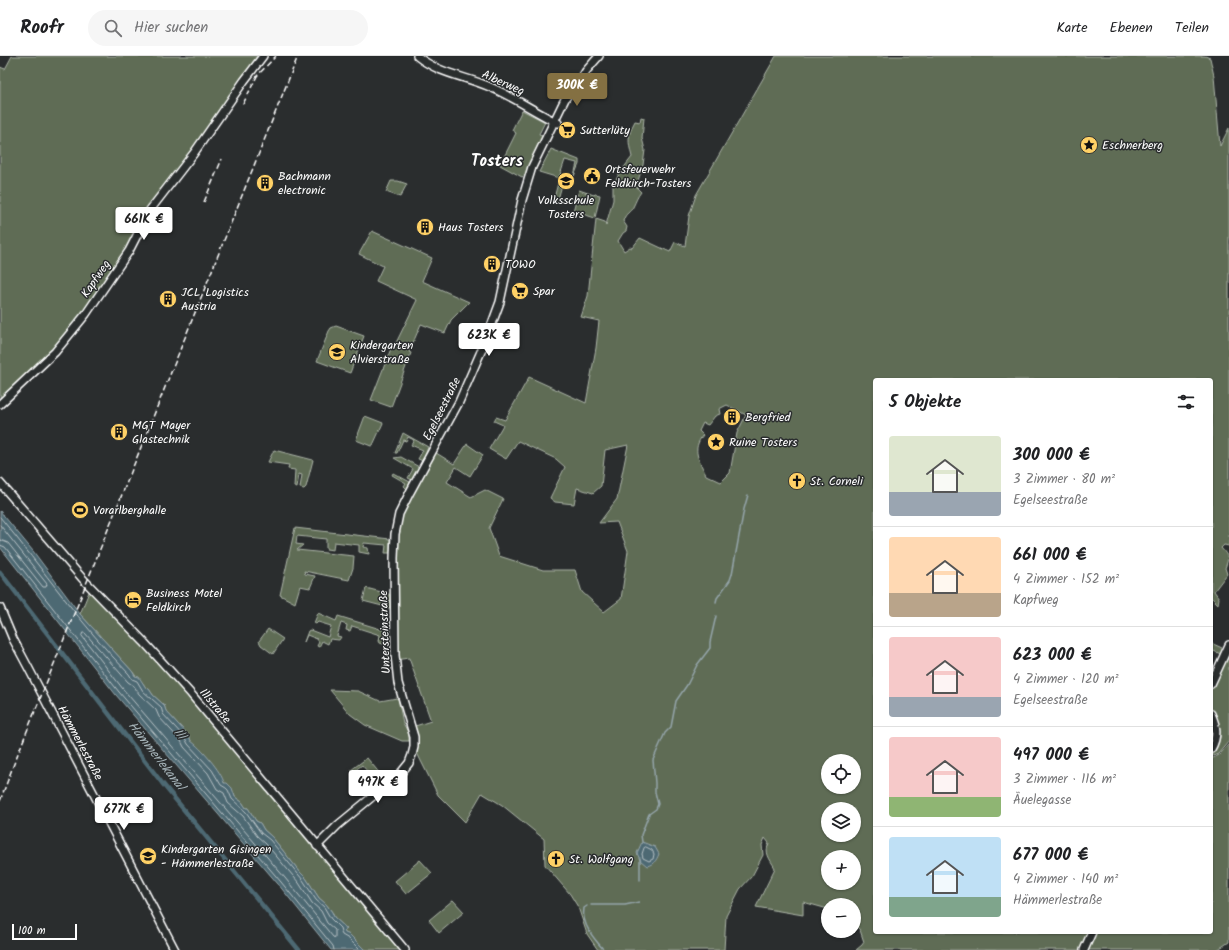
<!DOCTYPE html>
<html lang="de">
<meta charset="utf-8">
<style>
:root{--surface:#fff;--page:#f6f6f6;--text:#202124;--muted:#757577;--line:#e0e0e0;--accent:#847042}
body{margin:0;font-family:Kalam,sans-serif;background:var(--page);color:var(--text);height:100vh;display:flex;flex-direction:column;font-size:15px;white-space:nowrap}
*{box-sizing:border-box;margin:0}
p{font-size:13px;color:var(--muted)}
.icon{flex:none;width:22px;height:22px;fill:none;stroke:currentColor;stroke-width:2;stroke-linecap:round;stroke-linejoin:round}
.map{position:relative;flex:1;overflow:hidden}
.side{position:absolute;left:873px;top:322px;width:340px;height:556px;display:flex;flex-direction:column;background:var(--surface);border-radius:4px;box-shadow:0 1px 3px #0004}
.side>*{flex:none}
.controls{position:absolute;left:821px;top:698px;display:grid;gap:8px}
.controls a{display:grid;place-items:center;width:40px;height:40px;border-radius:50%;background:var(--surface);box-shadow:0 1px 3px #0004;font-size:20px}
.scale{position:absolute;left:12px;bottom:10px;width:65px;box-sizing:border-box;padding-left:4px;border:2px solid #fff;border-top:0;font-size:11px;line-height:14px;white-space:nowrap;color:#fff;-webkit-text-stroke:3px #2a2d2e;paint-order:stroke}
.price{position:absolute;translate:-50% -34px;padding:0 9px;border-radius:4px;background:#fff;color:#222;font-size:13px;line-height:26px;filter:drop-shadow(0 1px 2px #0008)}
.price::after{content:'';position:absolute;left:50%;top:24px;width:12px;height:9px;margin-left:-6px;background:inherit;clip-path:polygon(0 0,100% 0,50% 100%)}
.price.current{background:var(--accent);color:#fff}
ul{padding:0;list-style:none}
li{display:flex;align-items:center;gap:12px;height:100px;padding:0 16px}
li+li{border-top:1px solid var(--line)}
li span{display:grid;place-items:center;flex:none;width:112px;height:80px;border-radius:4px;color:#555}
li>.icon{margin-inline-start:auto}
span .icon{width:48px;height:48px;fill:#fffc;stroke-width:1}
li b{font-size:17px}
h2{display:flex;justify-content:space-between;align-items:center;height:48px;padding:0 16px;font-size:17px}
header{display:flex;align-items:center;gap:24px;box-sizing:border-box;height:56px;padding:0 20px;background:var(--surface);border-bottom:1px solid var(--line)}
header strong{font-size:19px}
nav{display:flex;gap:22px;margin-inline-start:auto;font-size:14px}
.search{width:280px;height:36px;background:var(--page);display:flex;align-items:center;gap:10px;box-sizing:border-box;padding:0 14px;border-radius:22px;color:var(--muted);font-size:15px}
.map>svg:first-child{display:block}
.green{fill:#5e6c54;stroke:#aeb6aa;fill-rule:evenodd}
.water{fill:#4e6973;stroke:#95a5ab}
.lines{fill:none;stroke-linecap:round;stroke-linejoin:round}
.shore{stroke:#b8c3c7;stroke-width:1}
.stream{stroke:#95a5ab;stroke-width:1.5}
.canal{stroke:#4e6973;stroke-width:4.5}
.secondary-casing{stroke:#fff;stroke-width:10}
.secondary{stroke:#2a2d2e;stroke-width:7}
.rail{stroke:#fff;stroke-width:1.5;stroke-dasharray:6 3;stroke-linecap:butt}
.labels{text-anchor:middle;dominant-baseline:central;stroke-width:3;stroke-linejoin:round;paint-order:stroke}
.street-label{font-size:12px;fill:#fff;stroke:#2a2d2e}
.poi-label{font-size:12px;fill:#fff;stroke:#2a2d2e;text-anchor:start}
.water-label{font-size:13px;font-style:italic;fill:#a6b4b9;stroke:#2a2d2e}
.district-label{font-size:16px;font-weight:bold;fill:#fff;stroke:#2a2d2e}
</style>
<header>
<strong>Roofr</strong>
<div class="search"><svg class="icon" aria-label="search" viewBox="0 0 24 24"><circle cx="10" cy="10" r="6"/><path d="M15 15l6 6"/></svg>Hier suchen</div>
<nav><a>Karte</a><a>Ebenen</a><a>Teilen</a></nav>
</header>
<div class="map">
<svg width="1229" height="894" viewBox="0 0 1229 894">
<rect width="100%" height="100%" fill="#2a2d2e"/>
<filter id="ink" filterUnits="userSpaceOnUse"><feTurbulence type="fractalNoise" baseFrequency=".025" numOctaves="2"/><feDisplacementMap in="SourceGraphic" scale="8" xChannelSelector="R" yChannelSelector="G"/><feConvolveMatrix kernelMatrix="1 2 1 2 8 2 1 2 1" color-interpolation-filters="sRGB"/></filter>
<g filter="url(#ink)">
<g class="green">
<polygon points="12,0 263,0 167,131 129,195 67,281 0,348 0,11 5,13"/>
<path d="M776,0h429l5,2 4,18 6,70 9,-18v418l-5,-1 -3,3c8,9 8,10 4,20l2,6 -13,17 5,7 -1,6 -7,-7v-217h-336v552h336v-173l8,-4 10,-11v198l-12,8h-361l6,-5 2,-3 -4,-12 -6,-6v-19h-26v4l-25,-7v13l-47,-8 19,-39c-5,-9 -11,-15 -6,-25l-4,-5 -3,7 1,10 -11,21 -12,13 -14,27 -2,34h-126l-11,-16 -9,-27 -8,-13 -25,-29 -1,-26 -42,-34 -20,-12 -17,29 -27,-27 -24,-48 -2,-20 19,-6 -22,-63 -14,2 -1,-67 5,-79 34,-63 21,13 13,-20 16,11 -13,21 -14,-9 -9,15 24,15 14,-7 18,9 -14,29 10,28 44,14h32l7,22 22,20 17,-13 7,-48 -11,-29 -18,1 18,-24 11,-54 -23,5 -4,36 -8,7 -16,-5 -3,16 -19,-2 -5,-4 15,-31 -9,-8 -38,-18 -12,18 -17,-10 14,-24 -9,-4 2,-4 9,3 24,-43 57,26 10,-55 3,-27 -18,-4 7,-21 8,-77 9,3 1,3 7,-25v-14l6,-12 13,-17c-4,-16 -5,-21 3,-36l5,1 1,-5 3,1 -2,20 3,12 -2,15 -7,22 5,5c-4,5 -5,9 -8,15 -3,6 -7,5 -10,14l4,6 -1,4 -3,2 -5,8 6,10 6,-4 2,1 8,-10 30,14 5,-10 10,4 4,-30 7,-21zM727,349l19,10 -9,18 -7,40 -9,9 -15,-7c-7,-15 -15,-25 -3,-40l-4,-4 4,-8 5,2 7,-9 5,-2 -1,-5zM828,705h26v26h-26zM828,753h26v26h-26zM828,801h26v26h-26z"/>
<path d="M522,54l23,12 -6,12 4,2c-4,10 -13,36 -21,41l-22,-12 16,-32 -4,-3z"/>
<polygon points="551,93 579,104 579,108 574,120 577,107 565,104 559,122 539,116"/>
<polygon points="391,125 398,125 407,128 400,141 386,136"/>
<polygon points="558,127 562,129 557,147 553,146"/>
<polygon points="579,134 594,139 595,138 600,139 595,162 573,155"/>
<polygon points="372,175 432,202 422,225 469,246 451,264 445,277 421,268 409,296 411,297 391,351 371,344 392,290 394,291 417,244 376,225 383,210 359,198"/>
<polygon points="336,270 364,280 350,317 317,305 329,275 331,272"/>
<polygon points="365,360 383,367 373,389 371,390 356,384"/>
<polygon points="403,377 428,391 423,405 418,403 423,394 411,389 414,384 408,381 406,385 403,384 397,397 395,397"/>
<polygon points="274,394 313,404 306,431 304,433 300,432 302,419 299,418 297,432 294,431 295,414 288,413 289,409 268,406"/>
<polygon points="401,401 419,411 412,424 408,422 413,413 394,402"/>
<polygon points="393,417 410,426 407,433 404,430 406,427 392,419"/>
<polygon points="295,472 390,483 390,497 385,497 386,489 364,487 363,491 368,492 369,498 359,496 359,489 334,486 333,494 326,493 326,483 297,480 296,488 303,489 297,494 354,500 353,512 349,524 304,515 305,518 315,520 310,532 300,530 295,547 280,539"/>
<path d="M91,531l53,55 261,308h-40l-15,-15 -5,-2 -1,-2 3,-2 -13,-12 -2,-5 -6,-8 -7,-6 -13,-20 -6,-6 -28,-35 -8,-7 -4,-7 -4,-2 -8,-13h-2l-4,-6 -7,-5 -1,-4 -9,-10h-1l-9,-16 -24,-26 -2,-5 -23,-25 -2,-6 -11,-10 -4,-6 -3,-1c-3,-7 -10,-10 -14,-17l-52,-57z"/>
<polygon points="366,532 389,538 390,540 390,552 363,545"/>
<polygon points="318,557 336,565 338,560 390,576 391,594 390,590 380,587 379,585 380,579 352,570 350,575 346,574 347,569 341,567 337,580 341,581 339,584 330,583 328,588 322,585 319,591 317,590 319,586 317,583 307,579 304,586 308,575 310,574 328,581 331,570 318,566 316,568 314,567"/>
<polygon points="268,573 283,583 273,598 261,589 259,585"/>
<polygon points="1211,587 1222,592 1224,594 1221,598 1211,594"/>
<polygon points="1229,594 1229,685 1218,698 1213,700 1211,697 1216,686 1216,665 1211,654 1211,632"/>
<polygon points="330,634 358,635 380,645 397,642 398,643 403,667 409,678 409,685 402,685 365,669 350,658"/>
<polygon points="367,702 386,725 372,735 370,733 377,727 362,709 353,716 351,714"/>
<polygon points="420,804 432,817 406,838 395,825"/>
<polygon points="453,844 464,856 439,877 429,864"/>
</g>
<g class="water">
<path d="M0,455l33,40 47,63 52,57 3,5 4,1 7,11 3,1 4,6 11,10 2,6 23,25 2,5c9,6 31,31 33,42h3l5,5 3,9 7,5 4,6h2l8,13 4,2 4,7 8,7 28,35 6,6 13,20 7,6 6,8 2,5 13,12 -3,2 1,2 5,2 15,15h-34l-53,-66 -162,-189 -116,-148z"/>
<path d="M642,786l13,5 4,7c-3,7 -5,10 -12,12l-7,-6 -3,-7z"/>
</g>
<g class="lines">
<g class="shore">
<path d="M0,461c43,52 81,108 129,157l3,5 5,2 6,10 18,16 2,7 22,24 3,6 24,26 9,15 5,3 2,2 4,9 14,13 15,21 9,7 33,40 13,20 8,7 7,12 9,9 2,7 7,4 11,11"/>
<polyline points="0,469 47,528 46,531 43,531 8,487 0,484"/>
<polyline points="0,489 5,491 119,636 281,826 333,890 334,894"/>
<polygon points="83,577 85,577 128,626 134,630 139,638 156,654 159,661 181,685 184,691 208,717 217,733 224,737 228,747 243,760 257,780 266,788 299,827 312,847 321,855 327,867 335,874 335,882 333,881 285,822 123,633 82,580"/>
<polygon points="646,791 652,794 654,798 653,803 649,805 643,802 642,798 644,792"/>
</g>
<g class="stream">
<polyline points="716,546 717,542 730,524 732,518 744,453 748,439"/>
<polyline points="642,786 641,779 649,758 656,753 658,748 655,736 655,727 653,704 665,677 671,671 676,645 687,629 697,609 710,592 710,586 716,560"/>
<polyline points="640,824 640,802"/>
<polyline points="591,849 625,849 639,846"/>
<path d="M587,850l-3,2c-3,16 10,31 20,42"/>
</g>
<polyline class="canal" points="0,516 162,727 299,894"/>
<defs>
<g id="secondary">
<path d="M417,0c22,18 48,20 73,31 24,10 45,25 68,36"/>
<polyline points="0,348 55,296 86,258 129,195 150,154 194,97 244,25 263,0"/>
<polyline points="0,427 82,522 144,586 191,638 405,894"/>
<polyline points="0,552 13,583 28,611 175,894"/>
<polyline points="1211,628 1229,589"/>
<path d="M1211,658c6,13 7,23 0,35"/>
<polyline points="317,790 338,769 400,718 409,707 412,699 414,691 414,681 398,627 395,599 394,502 395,478 399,458 410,436 459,346 486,284 500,246 522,144 532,111 565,43 572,33 576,31 586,15 599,0"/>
<polyline points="1084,894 1092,876"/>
</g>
</defs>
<use href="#secondary" class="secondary-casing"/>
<use href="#secondary" class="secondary"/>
<g class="rail">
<polyline points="243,48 257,20 276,0"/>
<polyline points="204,146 222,103"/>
<polyline points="0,745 15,705 298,0"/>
</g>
</g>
</g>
<defs>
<symbol id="supermarket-disc" viewBox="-11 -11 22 22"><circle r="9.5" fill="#ffd166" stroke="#2a2d2e"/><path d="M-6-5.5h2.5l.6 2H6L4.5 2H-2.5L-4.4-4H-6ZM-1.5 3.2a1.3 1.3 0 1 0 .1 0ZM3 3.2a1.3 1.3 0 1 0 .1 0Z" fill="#111"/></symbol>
<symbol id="sight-disc" viewBox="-11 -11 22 22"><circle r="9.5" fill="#ffd166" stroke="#2a2d2e"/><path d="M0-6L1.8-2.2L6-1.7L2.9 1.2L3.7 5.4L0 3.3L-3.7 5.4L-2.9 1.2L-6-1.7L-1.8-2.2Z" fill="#111"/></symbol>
<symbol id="civic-disc" viewBox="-11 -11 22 22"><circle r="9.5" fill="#ffd166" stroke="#2a2d2e"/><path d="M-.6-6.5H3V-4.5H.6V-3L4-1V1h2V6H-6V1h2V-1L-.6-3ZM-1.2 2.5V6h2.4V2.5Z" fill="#111"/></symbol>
<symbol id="school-disc" viewBox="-11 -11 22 22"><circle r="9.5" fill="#ffd166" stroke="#2a2d2e"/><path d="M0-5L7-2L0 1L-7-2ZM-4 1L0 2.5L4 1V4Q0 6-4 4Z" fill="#111"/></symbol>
<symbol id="building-disc" viewBox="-11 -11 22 22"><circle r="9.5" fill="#ffd166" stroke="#2a2d2e"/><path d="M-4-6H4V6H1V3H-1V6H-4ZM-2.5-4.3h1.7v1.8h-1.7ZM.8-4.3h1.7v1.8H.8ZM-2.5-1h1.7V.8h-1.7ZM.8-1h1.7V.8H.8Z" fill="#111"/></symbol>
<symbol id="church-disc" viewBox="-11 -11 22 22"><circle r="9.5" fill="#ffd166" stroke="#2a2d2e"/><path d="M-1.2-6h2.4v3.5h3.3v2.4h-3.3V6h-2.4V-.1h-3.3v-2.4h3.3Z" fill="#111"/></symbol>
<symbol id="stadium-disc" viewBox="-11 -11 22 22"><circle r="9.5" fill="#ffd166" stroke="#2a2d2e"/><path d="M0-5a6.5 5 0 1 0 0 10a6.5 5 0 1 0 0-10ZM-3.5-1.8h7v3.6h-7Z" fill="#111"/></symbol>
<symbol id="hotel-disc" viewBox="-11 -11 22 22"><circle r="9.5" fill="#ffd166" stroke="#2a2d2e"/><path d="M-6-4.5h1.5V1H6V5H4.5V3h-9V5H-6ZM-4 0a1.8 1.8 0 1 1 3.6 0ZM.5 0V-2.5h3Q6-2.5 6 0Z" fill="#111"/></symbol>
</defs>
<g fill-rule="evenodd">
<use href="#supermarket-disc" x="557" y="64" width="20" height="20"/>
<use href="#sight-disc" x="1079" y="79" width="20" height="20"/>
<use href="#civic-disc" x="582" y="110" width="20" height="20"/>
<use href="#school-disc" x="556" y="115" width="20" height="20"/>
<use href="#building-disc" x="255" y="117" width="20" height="20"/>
<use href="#building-disc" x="415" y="161" width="20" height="20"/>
<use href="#building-disc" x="482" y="198" width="20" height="20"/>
<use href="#supermarket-disc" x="510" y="225" width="20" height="20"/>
<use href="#building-disc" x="158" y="233" width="20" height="20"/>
<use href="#school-disc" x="327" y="286" width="20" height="20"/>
<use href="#building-disc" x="722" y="351" width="20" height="20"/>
<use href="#building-disc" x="109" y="366" width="20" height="20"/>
<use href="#sight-disc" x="706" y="376" width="20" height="20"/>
<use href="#church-disc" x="787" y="415" width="20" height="20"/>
<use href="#stadium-disc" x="70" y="444" width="20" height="20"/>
<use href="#hotel-disc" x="123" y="534" width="20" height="20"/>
<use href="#school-disc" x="138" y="790" width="20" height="20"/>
<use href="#church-disc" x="546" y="793" width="20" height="20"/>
</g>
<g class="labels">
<g class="street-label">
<text transform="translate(503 27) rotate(24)">Alberweg</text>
<text transform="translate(96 223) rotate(-56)">Kapfweg</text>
<text transform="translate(442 353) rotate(-63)">Egelseestraße</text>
<text transform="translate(385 576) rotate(-92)">Untersteinstraße</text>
<text transform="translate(215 650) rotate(50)">Illstraße</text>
<text transform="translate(80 687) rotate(62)">Hämmerlestraße</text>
</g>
<g class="poi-label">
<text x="580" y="74">Sutterlüty</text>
<text x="1102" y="89">Eschnerberg</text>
<text x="605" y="113">Ortsfeuerwehr<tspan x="605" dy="14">Feldkirch-Tosters</tspan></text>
<text x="278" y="120">Bachmann<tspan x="278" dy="14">electronic</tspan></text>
<text x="566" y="144" text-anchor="middle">Volksschule<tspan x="566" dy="14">Tosters</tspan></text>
<text x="438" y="171">Haus Tosters</text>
<text x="505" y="208">TOWO</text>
<text x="533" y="235">Spar</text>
<text x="181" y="236">JCL Logistics<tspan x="181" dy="14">Austria</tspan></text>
<text x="350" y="289">Kindergarten<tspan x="350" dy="14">Alvierstraße</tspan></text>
<text x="745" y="361">Bergfried</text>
<text x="132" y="369">MGT Mayer<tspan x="132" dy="14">Glastechnik</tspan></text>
<text x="729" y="386">Ruine Tosters</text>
<text x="810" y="425">St. Corneli</text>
<text x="93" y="454">Vorarlberghalle</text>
<text x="146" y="537">Business Motel<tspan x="146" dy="14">Feldkirch</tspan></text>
<text x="161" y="793">Kindergarten Gisingen<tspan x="161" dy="14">- Hämmerlestraße</tspan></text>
<text x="569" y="803">St. Wolfgang</text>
</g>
<g class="water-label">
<text transform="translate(179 678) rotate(51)">Ill</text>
<text transform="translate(156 700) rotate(52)">Hämmerlekanal</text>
</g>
<g class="district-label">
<text x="497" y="105">Tosters</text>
</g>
</g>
</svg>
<div class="controls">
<a><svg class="icon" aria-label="locate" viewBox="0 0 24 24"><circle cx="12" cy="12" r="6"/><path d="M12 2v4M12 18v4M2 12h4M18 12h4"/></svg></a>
<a><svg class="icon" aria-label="layers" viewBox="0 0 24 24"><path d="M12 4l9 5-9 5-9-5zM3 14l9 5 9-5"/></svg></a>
<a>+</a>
<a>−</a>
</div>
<div class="scale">100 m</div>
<b class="price current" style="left:577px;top:51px">300K €</b>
<b class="price" style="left:144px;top:185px">661K €</b>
<b class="price" style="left:489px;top:301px">623K €</b>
<b class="price" style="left:378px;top:748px">497K €</b>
<b class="price" style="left:124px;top:775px">677K €</b>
<section class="side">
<h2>5 Objekte<svg class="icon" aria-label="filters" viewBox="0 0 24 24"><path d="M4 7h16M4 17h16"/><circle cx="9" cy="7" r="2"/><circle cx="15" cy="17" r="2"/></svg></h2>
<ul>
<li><span style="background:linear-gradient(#dfe7d0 70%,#9aa5b1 0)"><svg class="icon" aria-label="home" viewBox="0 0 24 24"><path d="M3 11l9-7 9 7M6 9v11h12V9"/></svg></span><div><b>300 000 €</b><p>3 Zimmer · 80 m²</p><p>Egelseestraße</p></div></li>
<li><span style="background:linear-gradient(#ffd9b3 70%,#b9a48a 0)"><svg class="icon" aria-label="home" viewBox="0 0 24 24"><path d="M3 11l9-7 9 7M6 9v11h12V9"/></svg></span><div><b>661 000 €</b><p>4 Zimmer · 152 m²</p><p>Kapfweg</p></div></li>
<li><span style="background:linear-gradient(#f6c9c9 75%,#9aa5b1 0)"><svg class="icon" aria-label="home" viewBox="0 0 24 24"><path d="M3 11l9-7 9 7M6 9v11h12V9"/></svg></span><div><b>623 000 €</b><p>4 Zimmer · 120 m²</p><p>Egelseestraße</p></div></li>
<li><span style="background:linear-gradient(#f6c9c9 75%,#8fb573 0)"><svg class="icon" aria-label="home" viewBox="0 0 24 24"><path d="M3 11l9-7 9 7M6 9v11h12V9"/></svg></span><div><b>497 000 €</b><p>3 Zimmer · 116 m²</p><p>Äuelegasse</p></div></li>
<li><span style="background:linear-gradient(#bfe0f5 75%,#7fa58c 0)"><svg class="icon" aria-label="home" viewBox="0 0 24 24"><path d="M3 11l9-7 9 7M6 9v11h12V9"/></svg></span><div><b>677 000 €</b><p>4 Zimmer · 140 m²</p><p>Hämmerlestraße</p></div></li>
</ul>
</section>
</div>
